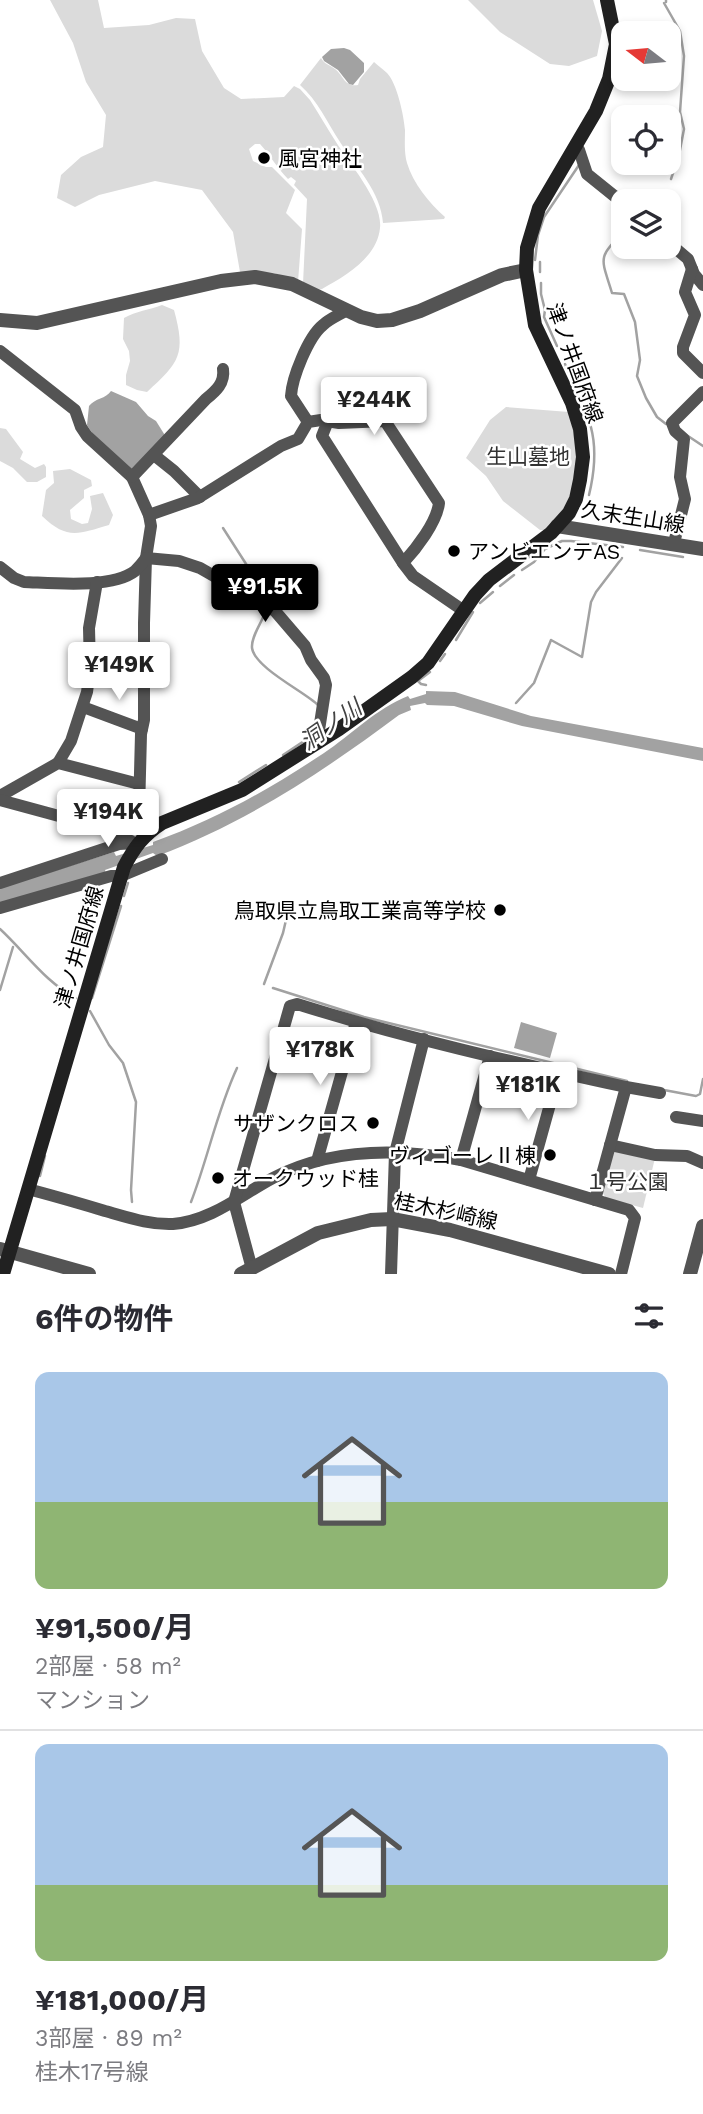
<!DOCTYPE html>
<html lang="ja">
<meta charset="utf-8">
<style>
:root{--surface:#fff;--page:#f2f2f3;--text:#2b2b33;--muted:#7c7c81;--line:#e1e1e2;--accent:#000}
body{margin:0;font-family:"Work Sans","Noto Sans JP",sans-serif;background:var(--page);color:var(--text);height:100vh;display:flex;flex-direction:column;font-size:26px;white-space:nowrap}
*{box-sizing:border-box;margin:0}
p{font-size:23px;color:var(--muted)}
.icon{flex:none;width:38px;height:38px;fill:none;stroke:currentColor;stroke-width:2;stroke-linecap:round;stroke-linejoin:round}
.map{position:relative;height:1274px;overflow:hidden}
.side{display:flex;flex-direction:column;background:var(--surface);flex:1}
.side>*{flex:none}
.needle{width:46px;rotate:286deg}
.buttons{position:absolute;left:611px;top:21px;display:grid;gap:14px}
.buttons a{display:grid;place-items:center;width:70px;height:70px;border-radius:14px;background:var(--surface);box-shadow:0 4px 10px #0003;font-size:35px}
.price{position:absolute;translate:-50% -60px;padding:0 16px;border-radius:7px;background:#fff;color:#222;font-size:23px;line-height:46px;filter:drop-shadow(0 2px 4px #0008)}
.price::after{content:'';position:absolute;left:50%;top:42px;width:21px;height:16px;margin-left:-10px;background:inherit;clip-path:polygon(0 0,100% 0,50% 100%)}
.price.on{background:var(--accent);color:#fff}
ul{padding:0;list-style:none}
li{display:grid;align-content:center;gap:14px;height:371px;padding:0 35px}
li+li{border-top:2px solid var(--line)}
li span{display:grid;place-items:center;height:217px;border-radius:14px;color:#555}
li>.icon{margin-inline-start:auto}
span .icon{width:126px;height:126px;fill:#fffc;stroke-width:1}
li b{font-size:30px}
h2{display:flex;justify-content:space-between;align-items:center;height:84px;padding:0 35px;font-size:30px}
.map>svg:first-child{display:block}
.green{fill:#dbdbdb}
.water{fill:#a2a2a2}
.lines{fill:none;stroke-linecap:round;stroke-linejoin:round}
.stream{stroke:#a2a2a2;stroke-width:2.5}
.minor{stroke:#545454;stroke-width:12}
.tertiary{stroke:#545454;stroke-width:14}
.secondary{stroke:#212121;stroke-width:14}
.poi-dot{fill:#000;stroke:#fff;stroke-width:2.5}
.labels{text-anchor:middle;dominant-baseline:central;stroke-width:5;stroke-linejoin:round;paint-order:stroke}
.poi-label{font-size:21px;fill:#000;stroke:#fff;text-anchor:start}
.street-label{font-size:21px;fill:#000;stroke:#fff}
.park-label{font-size:21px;fill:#323232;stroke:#fff}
.water-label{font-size:23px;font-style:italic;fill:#434343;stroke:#fff}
</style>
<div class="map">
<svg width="703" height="1274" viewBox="0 0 703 1274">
<rect width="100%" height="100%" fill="#fff"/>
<g class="green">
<path d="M50,0h48l6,28 45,-3 27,-7 19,1 7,32 22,37 17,11 43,-2 10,-11 6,3 10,11c9,14 17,28 26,42 13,21 47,60 44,86 -3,30 -35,48 -58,61l-4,1 -15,-6 4,-85 -13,-14 2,-4 -5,-4 -3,2c-11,-11 -17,-23 -28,-35h-5l-6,5 4,12 13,6h6l23,23 -9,23 16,16 -4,53 -24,-9 -34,-1 -7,-40 -31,-42 -47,-9 -56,14 -24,12 -18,-9 4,-23 20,-18 22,-10 3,-32 -20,-33 -13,-39z"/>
<polygon points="468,0 593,0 602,31 597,56 569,66 550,64 500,32"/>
<path d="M321,58c4,7 8,6 14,11 9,7 9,18 23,16l2,-6 14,-17c4,4 9,7 13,11 10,10 17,43 18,57 0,11 -1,22 2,33 6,20 22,40 38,54l-1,2 -61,4c-2,-31 -27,-56 -43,-81 -13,-20 -22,-41 -40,-57z"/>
<path d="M162,305l12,5c12,44 6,52 -27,82l-10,-2 -11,-5v-10l4,-14 -1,-10 -6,-12 1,-21c12,-7 25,-8 38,-13z"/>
<path d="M506,407l63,5c12,50 14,77 -21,118h-8l-37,-29 -17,-25 -20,-18 24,-38z"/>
<polygon points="0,428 6,429 23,452 20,459 35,468 44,464 46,467 46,477 37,482 27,482 13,468 0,461"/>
<path d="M70,469l21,11 1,6 -8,4v8l-14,12 1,9 11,5 6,-1 4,-14 -2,-13 13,-3 10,22 -4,10c-31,9 -42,15 -67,-9l4,-26 8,-7 -1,-12z"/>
<polygon points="614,1148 655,1158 643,1208 606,1198 602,1192"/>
</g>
<g class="water">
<polygon points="344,48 350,50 364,63 364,72 353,85 349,84 338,70 324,61 322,57 331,49"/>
<path d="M111,391l25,11 12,14 8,5 10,16 -35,37 -37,-38 -7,-11 2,-19c6,-8 17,-7 22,-15z"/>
<path d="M426,691l29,1 76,24 172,32v13l-181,-35 -68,-20 -27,-1 -2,-2 -15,3 1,4 -12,5c-75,56 -153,108 -242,141l-4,-3 -48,17 1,3 -106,30v-15l114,-36 2,4 37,-11v-3c64,-23 115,-52 171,-89 27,-18 53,-45 84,-57l2,3 16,-5z"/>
<polygon points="521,1022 557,1033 550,1058 514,1048"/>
</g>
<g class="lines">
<g class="stream">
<polyline points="666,0 666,2"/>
<polyline points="664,3 680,31 684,56 680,112 684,129 679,155 671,179"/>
<path d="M623,234c-28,23 -20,28 -11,59l12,1 11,28 5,38 -3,16 9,22 11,19 9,7"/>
<polyline points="535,260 538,235 544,217 579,165"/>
<polyline points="540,272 540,262"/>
<polyline points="541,283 541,294 545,310 544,317 557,346"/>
<path d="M565,364c23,51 38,73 24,131"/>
<polyline points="688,436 703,446"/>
<polyline points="223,528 248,567 236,584"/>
<polyline points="640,550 683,557"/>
<polyline points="522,570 534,562 545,549 562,541 571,541 623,547"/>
<polyline points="500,586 514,575"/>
<polyline points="480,603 493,592"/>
<path d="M263,611l2,1c-3,11 -14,24 -13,36 3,20 53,44 66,57"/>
<polyline points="456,640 473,612"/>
<polyline points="440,661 445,654"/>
<polyline points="426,685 421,684 418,681 430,672"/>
<polyline points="516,703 534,683 551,640 582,657 591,602 596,592 622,558"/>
<polyline points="283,755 313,735"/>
<polyline points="239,782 266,765"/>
<polyline points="124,896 128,883"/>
<path d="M0,929c25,23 46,54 76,69"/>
<polyline points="264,984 283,933 286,920"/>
<polyline points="273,988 364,1017 627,1081"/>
<polyline points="0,990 13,947"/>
<polyline points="92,998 121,906"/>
<polyline points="90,1011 109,1045 123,1063 136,1102 131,1190 132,1202"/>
<polyline points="664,1090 696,1096 700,1094 703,1079"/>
<polyline points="40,1176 45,1156"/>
<path d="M191,1202c17,-44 26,-91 46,-134"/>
</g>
<g class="minor">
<polyline points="575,146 579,150 587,174 623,203"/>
<polyline points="668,242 688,259 694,274 703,285"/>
<polyline points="692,269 685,292 695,315 683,347 683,353 703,373"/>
<polyline points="0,351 75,410 81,427 87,436 132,477 149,515 151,526 146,558 144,623 144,720 141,734 139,812 151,830"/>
<polyline points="328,421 322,436 403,563"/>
<path d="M308,422l-17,-26c1,-18 17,-59 32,-71 6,-6 16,-10 24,-15"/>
<polyline points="154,455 174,471 200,497"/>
<path d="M132,477l74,-78c10,-8 19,-16 17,-30"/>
<path d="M149,515l49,-17 83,-52 17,-7 10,-17 13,-2 18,3 46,-2 54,82c-2,19 -23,46 -36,60l10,13 51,35"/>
<polyline points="674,543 685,499 680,477 684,439 675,431 672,423 703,392"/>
<path d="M0,567l14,11 10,4c29,1 88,7 111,-11 4,-4 8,-9 11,-13l33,3 21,7 75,43 30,35 6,14 13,18 2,7 -9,58"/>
<polyline points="83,707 142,729"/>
<polyline points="58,763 71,741 87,692 90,669 89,628 97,582"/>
<polyline points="0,796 58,763 139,784"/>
<polyline points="0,800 92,825 139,812"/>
<polyline points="92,825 131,841"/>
<polyline points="0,883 119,844 137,843"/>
<polyline points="0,908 111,876 121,876 162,859"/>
<polyline points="626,1087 660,1093"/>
<polyline points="676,1117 703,1121"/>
<polyline points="610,1145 655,1155 687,1156 703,1163"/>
<polyline points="461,1160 490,1056"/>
<polyline points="317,1161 356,1022"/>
<polyline points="529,1180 559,1072"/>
<path d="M28,1189c26,7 51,14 77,22 22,6 44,14 68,13 38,-3 68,-29 100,-46 58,-30 125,-30 188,-18l168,50 6,8 -14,56"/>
<path d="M252,1269l-18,-67 56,-196 7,-2c108,34 219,59 329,83l-31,113"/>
<polyline points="391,1274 395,1153 424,1039"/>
</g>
<g class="tertiary">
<polyline points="0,320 37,323 221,281 255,277 292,284 361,317 377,321 392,320 420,311 502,275 526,270"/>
<polyline points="557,526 703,549"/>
<polyline points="0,1249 89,1274"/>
<polyline points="241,1274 318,1233 371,1220 392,1219 450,1230 609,1274"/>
<polyline points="690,1274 703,1226"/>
</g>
<path class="secondary" d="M3,1274l121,-407c10,-19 19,-32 38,-44l80,-33 97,-61 73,-52 16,-14 47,-68 14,-15 62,-47 18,-20 7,-14 4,-19 3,-23 -3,-28 -8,-26 -37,-78 -9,-55 1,-22 12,-40 57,-97 13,-32 7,-35 -9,-44"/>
</g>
<g class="poi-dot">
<circle cx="264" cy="158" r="7"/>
<circle cx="454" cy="551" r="7"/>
<circle cx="500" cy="910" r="7"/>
<circle cx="373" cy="1123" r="7"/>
<circle cx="550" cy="1155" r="7"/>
<circle cx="218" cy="1178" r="7"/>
</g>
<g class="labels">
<g class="poi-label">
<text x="278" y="158">風宮神社</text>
<text x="468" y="551">アンビエンテAS</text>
<text x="486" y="910" text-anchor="end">鳥取県立鳥取工業高等学校</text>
<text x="359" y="1123" text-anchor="end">サザンクロス</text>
<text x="536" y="1155" text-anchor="end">ヴィゴーレⅡ棟</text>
<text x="232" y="1178">オークウッド桂</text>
</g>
<g class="street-label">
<text transform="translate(575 363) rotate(70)">津ノ井国府線</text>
<text transform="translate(633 517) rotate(9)">久末生山線</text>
<text transform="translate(79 947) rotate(-74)">津ノ井国府線</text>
<text transform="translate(446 1211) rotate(12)">桂木杉崎線</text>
</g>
<g class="park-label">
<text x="528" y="456">生山墓地</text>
<text x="627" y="1181">１号公園</text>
</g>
<g class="water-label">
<text transform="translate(331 725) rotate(-35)">洞ノ川</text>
</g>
</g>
</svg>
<div class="buttons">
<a><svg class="needle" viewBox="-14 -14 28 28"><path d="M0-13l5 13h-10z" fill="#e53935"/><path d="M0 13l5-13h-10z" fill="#7c7c81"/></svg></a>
<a><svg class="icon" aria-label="locate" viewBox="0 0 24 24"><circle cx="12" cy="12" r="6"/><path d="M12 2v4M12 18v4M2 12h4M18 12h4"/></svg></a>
<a><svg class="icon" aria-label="layers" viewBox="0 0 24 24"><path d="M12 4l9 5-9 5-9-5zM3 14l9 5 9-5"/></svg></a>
</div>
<b class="price" style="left:374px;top:437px">¥244K</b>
<b class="price on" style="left:265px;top:624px">¥91.5K</b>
<b class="price" style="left:119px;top:702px">¥149K</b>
<b class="price" style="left:108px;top:849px">¥194K</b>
<b class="price" style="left:320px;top:1087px">¥178K</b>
<b class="price" style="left:528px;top:1122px">¥181K</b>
</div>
<section class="side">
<h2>6件の物件<svg class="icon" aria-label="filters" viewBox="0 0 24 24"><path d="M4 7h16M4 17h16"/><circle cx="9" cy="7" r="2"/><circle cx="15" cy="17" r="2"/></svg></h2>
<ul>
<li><span style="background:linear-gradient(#a9c7e8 60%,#8fb573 0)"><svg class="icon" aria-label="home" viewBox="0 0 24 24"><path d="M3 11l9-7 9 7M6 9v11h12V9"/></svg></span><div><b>¥91,500/月</b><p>2部屋 · 58 m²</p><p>マンション</p></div></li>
<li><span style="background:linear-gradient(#a9c7e8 65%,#8fb573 0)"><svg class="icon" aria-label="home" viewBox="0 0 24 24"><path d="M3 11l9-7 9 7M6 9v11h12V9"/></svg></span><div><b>¥181,000/月</b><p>3部屋 · 89 m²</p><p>桂木17号線</p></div></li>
</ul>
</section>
